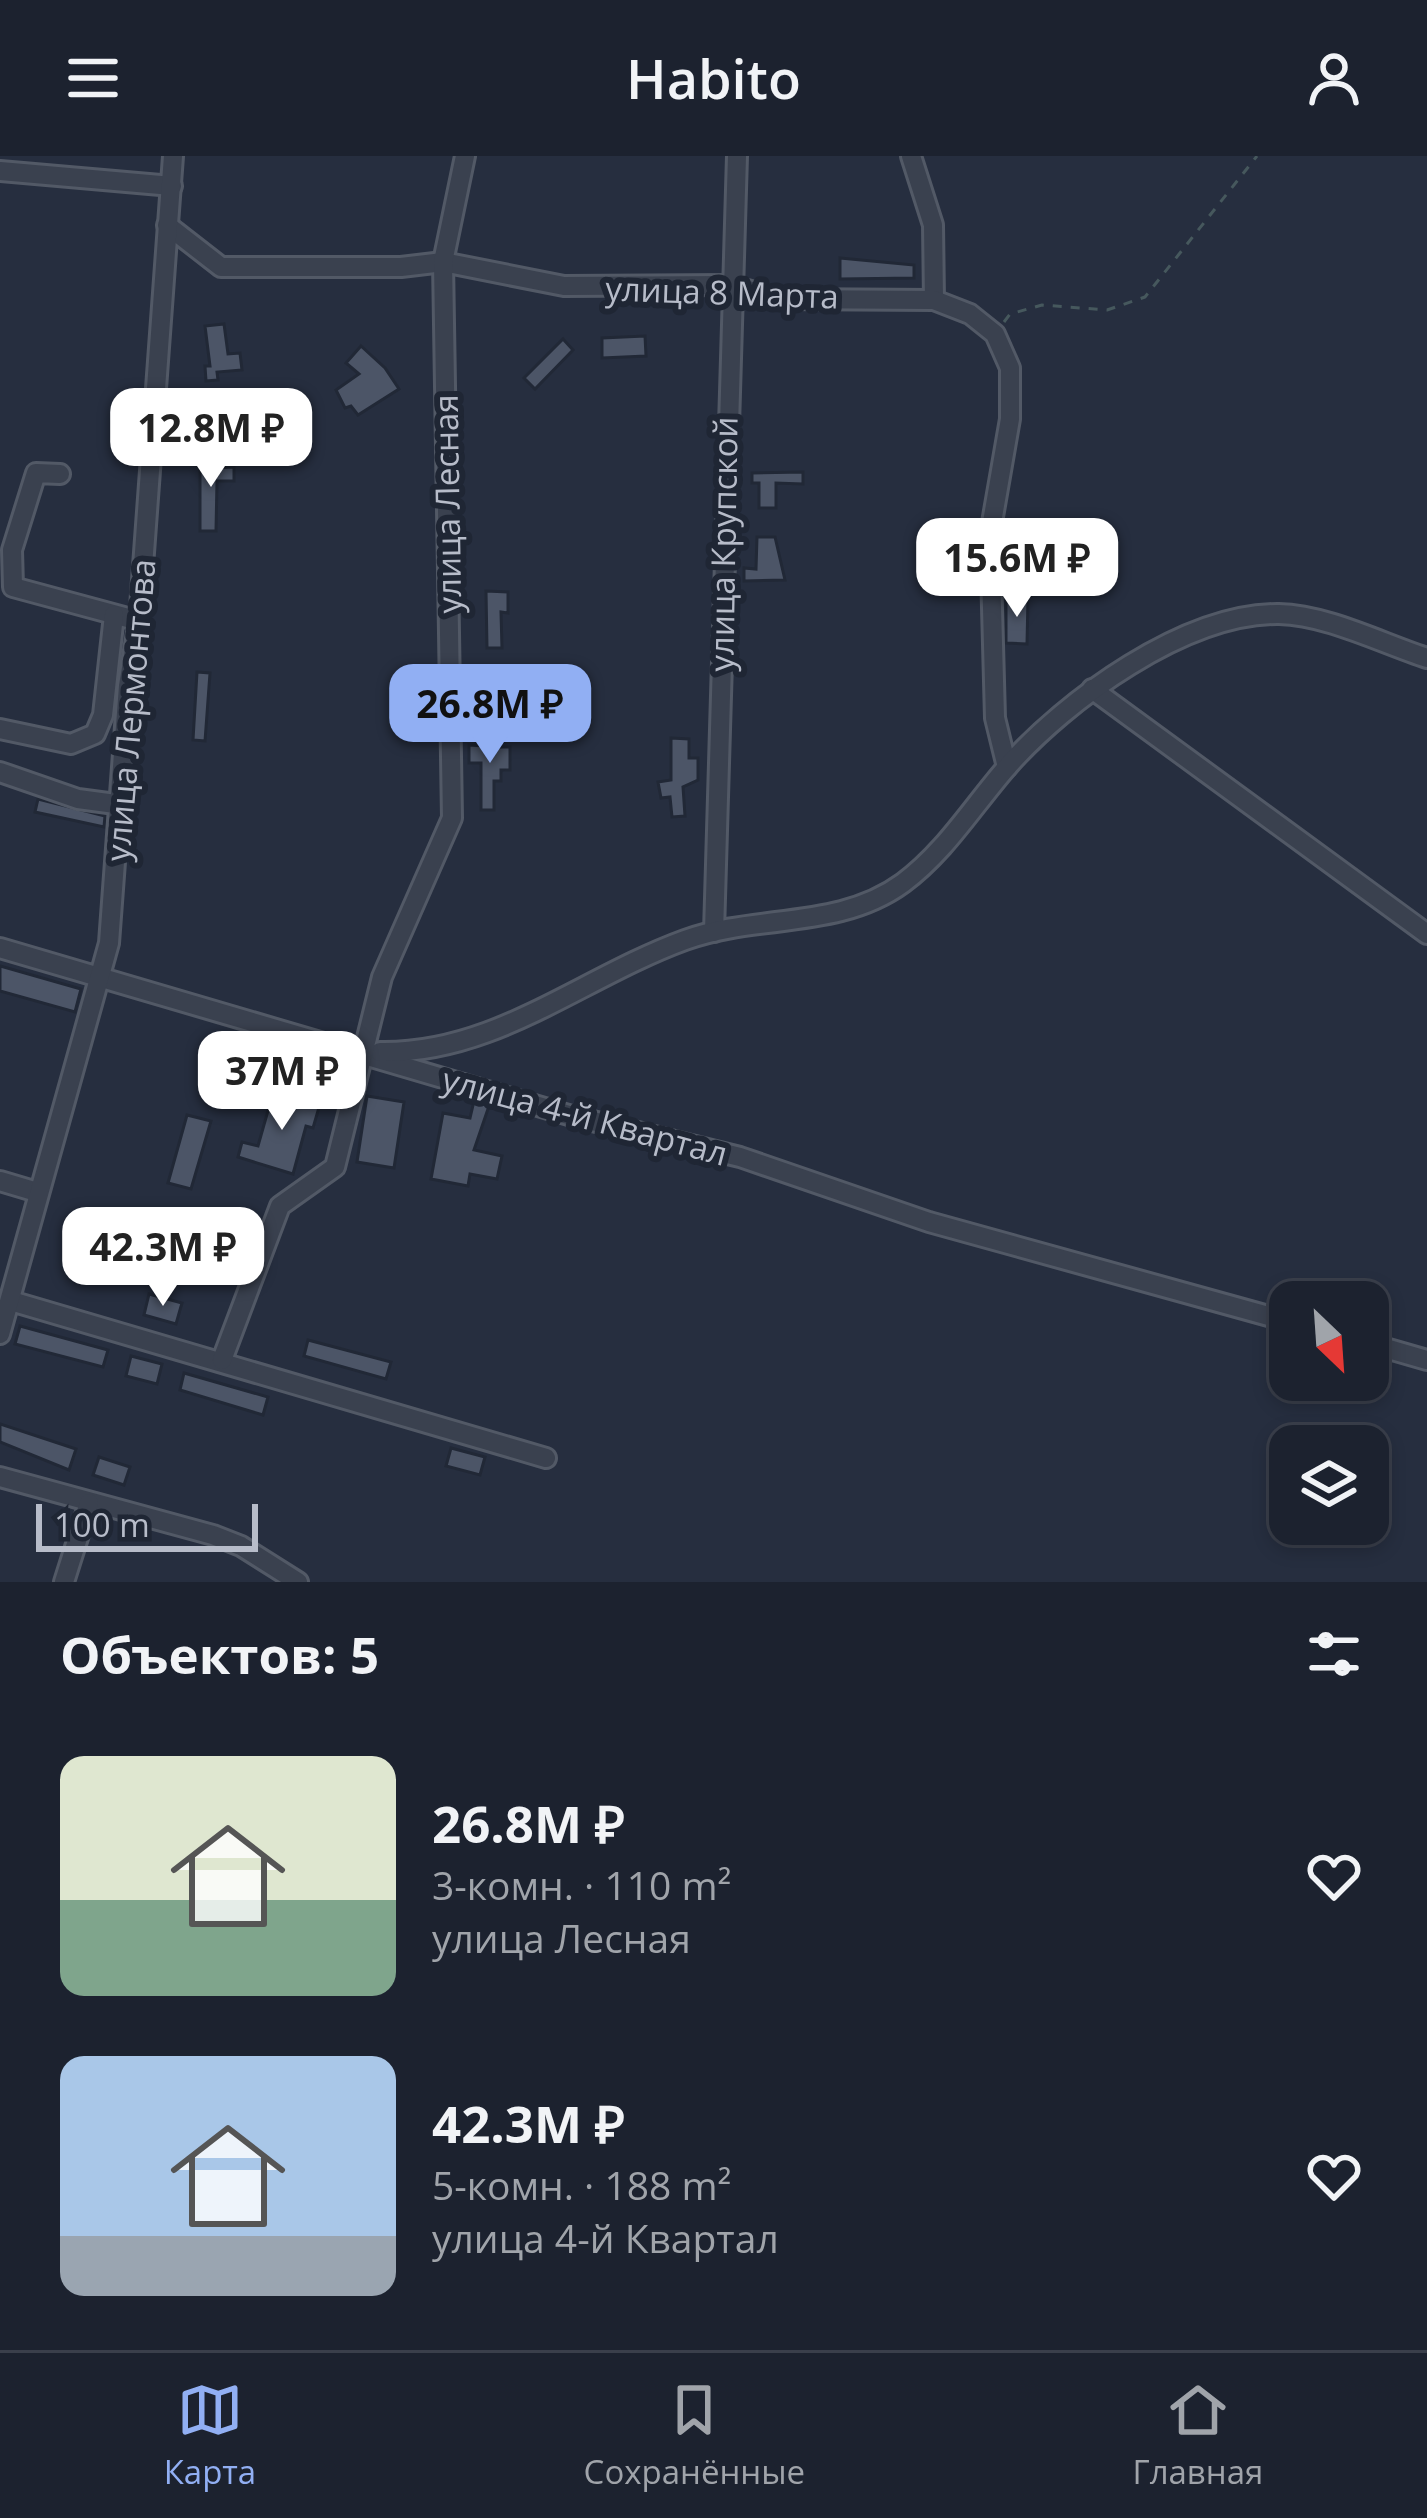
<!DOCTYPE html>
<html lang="ru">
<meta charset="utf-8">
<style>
:root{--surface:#1c222f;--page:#252a37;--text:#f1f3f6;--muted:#a0a4aa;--line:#3a3f4b;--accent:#91aff3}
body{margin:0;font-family:"Open Sans",sans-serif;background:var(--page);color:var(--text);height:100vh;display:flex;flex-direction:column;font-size:45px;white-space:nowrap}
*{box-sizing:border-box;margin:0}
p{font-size:39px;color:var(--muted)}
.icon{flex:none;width:66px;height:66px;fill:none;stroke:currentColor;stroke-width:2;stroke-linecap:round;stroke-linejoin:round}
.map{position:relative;height:1426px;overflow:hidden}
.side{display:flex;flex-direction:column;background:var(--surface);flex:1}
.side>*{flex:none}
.needle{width:78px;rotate:155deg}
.tools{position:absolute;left:1269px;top:1125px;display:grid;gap:24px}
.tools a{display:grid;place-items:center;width:120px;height:120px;border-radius:24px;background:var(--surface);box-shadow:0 6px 18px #0003,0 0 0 3px var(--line);font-size:60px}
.scale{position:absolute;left:36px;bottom:30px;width:222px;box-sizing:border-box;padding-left:12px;border:6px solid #b7bcc9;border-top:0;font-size:33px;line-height:42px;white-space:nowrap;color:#b7bcc9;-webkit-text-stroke:9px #1f2634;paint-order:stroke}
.price{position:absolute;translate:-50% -102px;padding:0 27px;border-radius:24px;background:#fff;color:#222;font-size:39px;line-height:78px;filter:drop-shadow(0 3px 6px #0008)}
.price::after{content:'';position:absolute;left:50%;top:72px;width:36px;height:27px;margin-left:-18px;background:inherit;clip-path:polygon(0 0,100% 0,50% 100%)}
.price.current{background:var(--accent);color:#111}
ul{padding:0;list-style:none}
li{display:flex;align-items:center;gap:36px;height:300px;padding:0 60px}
li span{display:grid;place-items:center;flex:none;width:336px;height:240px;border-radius:24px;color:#555}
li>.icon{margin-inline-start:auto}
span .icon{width:144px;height:144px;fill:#fffc;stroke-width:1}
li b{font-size:51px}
h2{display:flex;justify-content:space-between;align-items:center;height:144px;padding:0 60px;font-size:51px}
header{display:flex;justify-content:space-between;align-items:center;height:156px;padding:0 60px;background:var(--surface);font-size:54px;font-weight:600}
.tabs{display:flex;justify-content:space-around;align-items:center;height:168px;border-top:3px solid var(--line);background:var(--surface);font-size:33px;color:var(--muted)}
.tabs a{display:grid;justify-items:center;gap:6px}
.tabs .current{color:var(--accent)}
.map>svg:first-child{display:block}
.building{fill:#4c5567;stroke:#212836;stroke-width:3}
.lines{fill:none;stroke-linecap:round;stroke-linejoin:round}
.minor-casing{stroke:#525966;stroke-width:24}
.path{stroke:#46585d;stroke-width:3;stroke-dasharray:9 9;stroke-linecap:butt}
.minor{stroke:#3a414f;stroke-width:18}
.labels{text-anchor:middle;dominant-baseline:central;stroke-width:12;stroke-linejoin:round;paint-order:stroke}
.street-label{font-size:33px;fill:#b7bcc9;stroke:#1f2634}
</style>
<header><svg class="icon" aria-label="menu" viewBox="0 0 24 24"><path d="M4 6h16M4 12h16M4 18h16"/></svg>Habito<svg class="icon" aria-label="person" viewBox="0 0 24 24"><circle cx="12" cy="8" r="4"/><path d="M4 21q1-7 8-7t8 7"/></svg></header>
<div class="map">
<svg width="1427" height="1426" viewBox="0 0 1427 1426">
<rect width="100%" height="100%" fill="#262e3f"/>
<g class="building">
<polygon points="840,102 914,109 914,122 840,123"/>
<polygon points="224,168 228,198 240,197 242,214 217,216 218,224 206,225 205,210 210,210 205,170"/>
<polygon points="645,180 646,200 602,202 602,182"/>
<polygon points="563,183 573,194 535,233 524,222"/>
<polygon points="361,190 385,212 399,233 358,259 351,250 345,252 336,234 359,218 346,207"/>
<polygon points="200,298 215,299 214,312 234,311 234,325 217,325 216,375 200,375"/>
<polygon points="803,316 803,328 776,327 776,352 759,352 759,327 752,327 752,317"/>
<polygon points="757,381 775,381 785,424 744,425 744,412 756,413"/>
<polygon points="486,435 508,436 508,457 501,456 502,492 487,492"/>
<polygon points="1006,441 1028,442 1027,488 1006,487"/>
<polygon points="197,516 210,517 205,585 193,584"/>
<polygon points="483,577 498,577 498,591 510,591 510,614 501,614 501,625 494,625 494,654 481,654 481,607 469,607 469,589 483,590"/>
<polygon points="671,582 689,583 689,602 698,602 698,624 683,631 685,660 672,661 670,641 661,642 658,626 671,624"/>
<polygon points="38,643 105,660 104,671 35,656"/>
<polygon points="0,810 81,833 75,856 0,835"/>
<polygon points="273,937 320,948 313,972 306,970 293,1018 238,1001 242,986 258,990"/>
<polygon points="367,940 404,946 394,1012 357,1006"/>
<polygon points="474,945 489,950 474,994 502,1000 497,1023 470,1018 468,1030 431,1023 443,957 470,962"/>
<polygon points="187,959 211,965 191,1033 168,1027"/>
<polygon points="149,1138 182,1147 176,1168 144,1159"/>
<polygon points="20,1170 108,1194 103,1211 15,1188"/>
<polygon points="308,1184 391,1206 386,1223 304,1200"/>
<polygon points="131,1200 162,1208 157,1228 126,1220"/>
<polygon points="184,1217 268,1241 263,1259 180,1234"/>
<polygon points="0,1268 76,1293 69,1314 0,1286"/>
<polygon points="451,1292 485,1301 480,1319 446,1310"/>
<polygon points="99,1301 130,1311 124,1329 93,1319"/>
</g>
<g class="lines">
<defs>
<g id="minor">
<polyline points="911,0 933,69 934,144"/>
<polyline points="0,15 172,30"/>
<polyline points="167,69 221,111 401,111 443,106 564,130 730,129 779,143 934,144 970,158 995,178 1010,212 1010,263 990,378 995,562 1007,611"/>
<polyline points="60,318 36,317 12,394 13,431 139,465"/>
<polyline points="1092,533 1427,778"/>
<polyline points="0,573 71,588 95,578 103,559 114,459"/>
<polyline points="0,616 78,643 123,649"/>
<polyline points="714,776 737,0"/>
<polyline points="0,792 572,960 740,1001 929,1066 1290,1166"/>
<path d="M380,896c115,2 201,-74 305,-112 71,-26 154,-10 218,-57 42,-31 70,-77 104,-116 59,-67 178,-154 272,-153 48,1 102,29 148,44"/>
<polyline points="0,1025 37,1036"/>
<polyline points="11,1145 546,1302"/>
<polyline points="0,1178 109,787 128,530 139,465 173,0"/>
<polyline points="1368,1187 1427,1204"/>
<polyline points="222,1204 280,1050 335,1011 382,821 452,662 443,106 465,0"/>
<polyline points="0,1321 213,1379 241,1390 298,1426"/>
<polyline points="64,1426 89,1347"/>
</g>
</defs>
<use href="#minor" class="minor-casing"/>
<polyline class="path" points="1004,166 1010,158 1042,149 1107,154 1145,141 1257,0"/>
<use href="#minor" class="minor"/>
</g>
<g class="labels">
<g class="street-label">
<text transform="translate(722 136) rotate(2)">улица 8 Марта</text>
<text transform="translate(447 348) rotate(-91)">улица Лесная</text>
<text transform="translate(723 388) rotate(-89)">улица Крупской</text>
<text transform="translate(130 554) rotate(-85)">улица Лермонтова</text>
<text transform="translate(585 960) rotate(15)">улица 4-й Квартал</text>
</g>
</g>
</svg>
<div class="tools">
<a><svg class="needle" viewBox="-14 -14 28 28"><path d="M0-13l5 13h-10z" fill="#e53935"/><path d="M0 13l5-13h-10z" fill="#a0a4aa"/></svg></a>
<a><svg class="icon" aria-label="layers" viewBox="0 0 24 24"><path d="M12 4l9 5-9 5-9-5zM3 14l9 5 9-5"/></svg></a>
</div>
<div class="scale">100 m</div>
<b class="price" style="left:211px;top:334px">12.8M ₽</b>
<b class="price" style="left:1017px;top:464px">15.6M ₽</b>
<b class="price current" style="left:490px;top:610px">26.8M ₽</b>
<b class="price" style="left:282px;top:977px">37M ₽</b>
<b class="price" style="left:163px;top:1153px">42.3M ₽</b>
</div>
<section class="side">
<h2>Объектов: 5<svg class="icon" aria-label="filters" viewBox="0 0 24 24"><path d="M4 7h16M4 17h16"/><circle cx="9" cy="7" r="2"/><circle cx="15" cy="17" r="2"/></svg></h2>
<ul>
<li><span style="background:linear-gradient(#dfe7d0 60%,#7fa58c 0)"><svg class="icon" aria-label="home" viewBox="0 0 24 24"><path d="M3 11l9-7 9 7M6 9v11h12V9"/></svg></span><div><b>26.8M ₽</b><p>3-комн. · 110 m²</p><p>улица Лесная</p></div><svg class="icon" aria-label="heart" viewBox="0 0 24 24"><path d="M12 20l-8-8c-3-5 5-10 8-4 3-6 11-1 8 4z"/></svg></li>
<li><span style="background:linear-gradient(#a9c7e8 75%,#9aa5b1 0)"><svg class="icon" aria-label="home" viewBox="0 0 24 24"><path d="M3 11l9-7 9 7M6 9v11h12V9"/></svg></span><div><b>42.3M ₽</b><p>5-комн. · 188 m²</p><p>улица 4-й Квартал</p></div><svg class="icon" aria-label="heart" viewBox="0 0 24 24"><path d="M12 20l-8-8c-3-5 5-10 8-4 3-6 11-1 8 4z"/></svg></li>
</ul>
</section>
<nav class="tabs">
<a class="current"><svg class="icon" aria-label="map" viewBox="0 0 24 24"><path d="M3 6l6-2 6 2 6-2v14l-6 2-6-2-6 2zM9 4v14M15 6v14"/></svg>Карта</a>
<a><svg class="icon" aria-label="saved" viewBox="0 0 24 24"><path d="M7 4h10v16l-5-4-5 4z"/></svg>Сохранённые</a>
<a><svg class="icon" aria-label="home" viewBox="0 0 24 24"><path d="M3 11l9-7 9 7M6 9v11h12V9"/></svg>Главная</a>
</nav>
